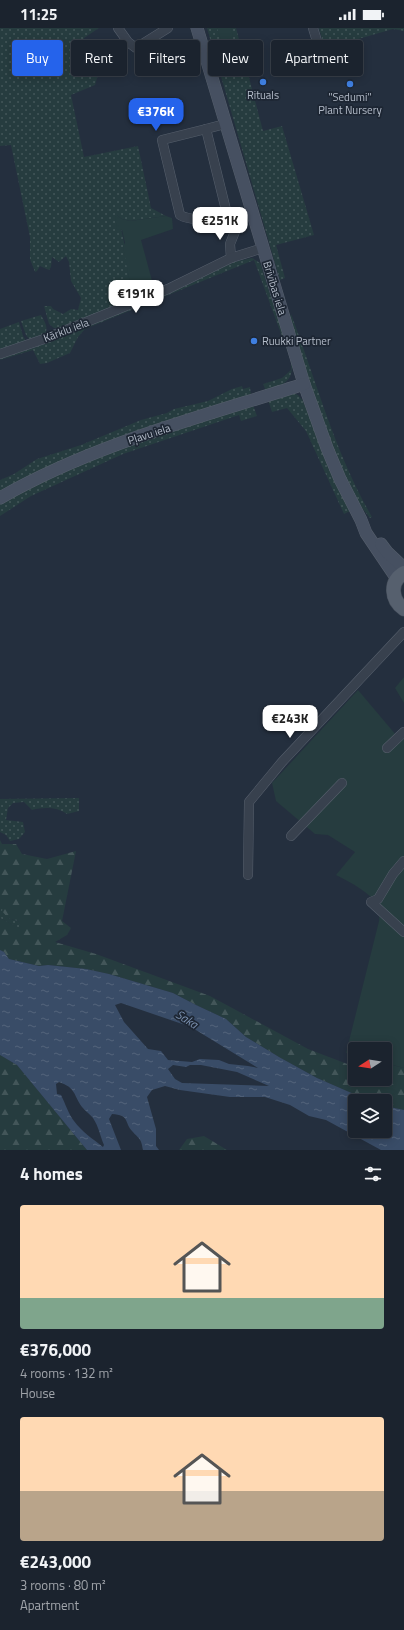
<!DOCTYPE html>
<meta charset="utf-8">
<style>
:root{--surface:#1b232e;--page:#282f3a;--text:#f1f3f6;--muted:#a0a4aa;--line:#39404a;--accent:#2563eb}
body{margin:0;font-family:"Titillium Web",sans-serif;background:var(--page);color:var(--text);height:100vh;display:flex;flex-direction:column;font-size:15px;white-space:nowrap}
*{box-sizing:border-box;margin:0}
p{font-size:13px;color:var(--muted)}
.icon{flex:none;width:22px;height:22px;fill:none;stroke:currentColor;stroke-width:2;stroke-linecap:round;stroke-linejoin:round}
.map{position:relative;height:1122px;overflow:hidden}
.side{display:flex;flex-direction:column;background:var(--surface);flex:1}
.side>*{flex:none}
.banner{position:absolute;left:12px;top:12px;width:380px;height:36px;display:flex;gap:8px}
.needle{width:26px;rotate:258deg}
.tools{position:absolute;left:348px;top:1014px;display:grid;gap:8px}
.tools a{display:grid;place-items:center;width:44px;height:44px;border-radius:4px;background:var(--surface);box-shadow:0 2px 10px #0003,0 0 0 1px var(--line);font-size:20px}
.price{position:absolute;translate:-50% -34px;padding:0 9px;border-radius:8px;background:#fff;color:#222;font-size:13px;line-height:26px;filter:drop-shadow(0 1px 2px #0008)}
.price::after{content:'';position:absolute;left:50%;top:24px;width:12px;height:9px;margin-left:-6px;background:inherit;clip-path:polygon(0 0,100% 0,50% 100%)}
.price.current{background:var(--accent);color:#fff}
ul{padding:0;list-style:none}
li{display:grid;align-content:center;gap:8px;height:212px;padding:0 20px}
li span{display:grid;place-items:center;height:124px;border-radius:4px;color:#555}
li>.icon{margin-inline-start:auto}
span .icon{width:72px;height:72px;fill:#fffc;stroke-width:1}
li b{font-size:17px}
h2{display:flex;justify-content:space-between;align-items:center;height:48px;padding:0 20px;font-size:17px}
.pill{padding:0 14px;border-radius:4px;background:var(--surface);box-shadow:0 2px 10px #0003,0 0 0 1px var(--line);font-size:14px;line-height:36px}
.pill.current{background:var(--accent);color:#fff}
.status{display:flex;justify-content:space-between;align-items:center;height:28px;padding:0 20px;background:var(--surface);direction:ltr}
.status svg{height:11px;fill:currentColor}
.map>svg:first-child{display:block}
.grass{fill:url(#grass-dots)}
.forest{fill:url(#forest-firs)}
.garden{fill:#263c3f}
.water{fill:url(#water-ripples);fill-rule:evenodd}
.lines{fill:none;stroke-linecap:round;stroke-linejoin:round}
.street-casing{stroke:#565f6c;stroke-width:10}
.secondary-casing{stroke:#565f6c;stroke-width:13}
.primary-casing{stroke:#414a57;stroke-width:15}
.street{stroke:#38414e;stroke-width:9}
.secondary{stroke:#465061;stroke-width:12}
.primary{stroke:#56606e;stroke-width:14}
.shop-dot{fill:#3f7fe0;stroke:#1d2633;stroke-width:1.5}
.labels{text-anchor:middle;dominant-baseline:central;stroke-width:3.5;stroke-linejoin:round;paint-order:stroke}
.poi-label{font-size:11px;fill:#b4bcc9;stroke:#1d2633}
.street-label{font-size:11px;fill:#b4bcc9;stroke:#1d2633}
.water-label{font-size:12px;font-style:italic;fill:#7c92b1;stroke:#1d2633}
</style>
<div class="status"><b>11:25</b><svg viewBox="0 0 49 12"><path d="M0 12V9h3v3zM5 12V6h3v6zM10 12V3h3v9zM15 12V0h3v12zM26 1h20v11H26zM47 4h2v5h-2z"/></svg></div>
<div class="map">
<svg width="404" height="1122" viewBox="0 0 404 1122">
<defs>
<pattern id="grass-dots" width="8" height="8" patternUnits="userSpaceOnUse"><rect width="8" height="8" fill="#263c3f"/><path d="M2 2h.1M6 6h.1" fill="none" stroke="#435659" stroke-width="1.8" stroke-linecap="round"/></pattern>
<pattern id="forest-firs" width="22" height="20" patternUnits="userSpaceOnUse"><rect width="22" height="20" fill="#263c3f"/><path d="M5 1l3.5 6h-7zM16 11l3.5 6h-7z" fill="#435659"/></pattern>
<pattern id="water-ripples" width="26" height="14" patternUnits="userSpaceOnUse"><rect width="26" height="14" fill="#394c67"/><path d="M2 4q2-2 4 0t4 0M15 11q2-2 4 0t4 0" fill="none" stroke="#53647b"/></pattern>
</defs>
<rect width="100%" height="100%" fill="#242f3e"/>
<g class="grass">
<path d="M0,0h99l-15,10 -1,5 17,25 -5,17 -24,10 13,62 54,-11 13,62 15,8 -36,5 -8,-2 -5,-4c6,18 9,36 11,55 2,9 0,19 4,28l-35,16 -39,14h-4l-5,-4 -5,-18h7l2,3 10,5 8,-5 7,1 3,-12 -10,-17 -2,-19 -3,-6 -7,6 -7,-5 -1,10 -2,3 -9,-4 -3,5 -2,1 -5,-13v-22l-19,-92 -11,1z"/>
<polygon points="207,0 236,0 263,103 282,98 314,207 276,217 285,250 280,252 279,249"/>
<polygon points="319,0 404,0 404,3 393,1 327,20 324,18"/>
<path d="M252,230l8,5 31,95c4,23 -6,26 -25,33l-3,-7 19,-6 9,-8v-9l-37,-101 -169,69 -7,8 -8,16 -23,10 -7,1 -7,-14 -33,10v-2l33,-10 136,-54 65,-32z"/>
<path d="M291,286c26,69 44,139 81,203l-2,1 -12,-15 -20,-41 -33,-91 -15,-53z"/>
<path d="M41,287c3,6 8,12 4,19l-16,5 -3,-4 -5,-14z"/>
<polygon points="19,294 23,308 26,313 0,322 0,301"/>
<polygon points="242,358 243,361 250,359 251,367 0,466 0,452 14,446 37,431 81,417 141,392 167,385 174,381 208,373 232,361"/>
<polygon points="292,365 298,367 303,373 330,442 350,483 344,486 306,403 287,380 272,384 268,372"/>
<polygon points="253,377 257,388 241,393 239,387 123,426 31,468 0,488 0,475 89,431"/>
<path d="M79,770v13l-12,3c-10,-7 -23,-7 -35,-4l-8,-8 -11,1 -5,5 -2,12 17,2 2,10 -6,7 -9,2 -4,-6 -6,-3v-33z"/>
<polygon points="0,875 3,876 8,890 18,893 22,902 0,890"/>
</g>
<g class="forest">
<polygon points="0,812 2,816 16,816 22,826 47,831 76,823 62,893 71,900 67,907 55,914 96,926 210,968 308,1021 350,1037 353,1026 355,1027 355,1051 385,1051 385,1035 404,1040 404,1082 385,1078 385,1073 370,1073 317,1050 279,1029 246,1009 226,991 196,977 173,965 109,946 86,941 48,937 39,938 9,931 4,924 0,922 0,890 21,901 18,893 8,890 2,883 3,877 0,875"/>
<polygon points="0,1027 17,1037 87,1122 0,1122"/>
<polygon points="204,1108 227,1122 179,1122 187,1111"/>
</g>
<g class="garden">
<polygon points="217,0 231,0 233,9 221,13"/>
<polygon points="117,187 122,191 130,193 166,188 172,190 173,201 141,212 154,260 132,270 129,263 130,256 123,218 125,215 122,202 117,201 115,188"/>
<polygon points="404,649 404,675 395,660"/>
<path d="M358,662l38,45 8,-7v340l-19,-5v-14h-30v6l-9,-2 33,-132 1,-14c-12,-16 -27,-23 -44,-32l19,-23 -27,-17 -13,-1 -39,-33 -4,-18z"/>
</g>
<path class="water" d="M0,922l4,2 5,7 30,7 9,-1 38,4 23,5 64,19 23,12 30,14 20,18 33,20 38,21 53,23h-15v30h30v-25l19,4v40h-23l-55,-30 -17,-4 -19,-11 -25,-8h-35l-50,-7 -15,-4 -13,4 -5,7 9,32v17l3,4h-16c-2,-12 -3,-10 -11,-19 -8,-9 -2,-16 -20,-17l-3,5 12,31h-34l-70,-85 -17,-10zM121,975l70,24 67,41 -10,-2 -19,-2 -10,-4 -19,-1 -8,3 -24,-2 -7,-9 -13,-2 -24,-27 -9,-17zM173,1037l13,2 4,-2h11l36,7 32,14 -87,-3 -7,-4 -7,-10zM59,1054c17,6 14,12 23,25 3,4 8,7 11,11 6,9 7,18 11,27l-1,2c-10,-8 -21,-15 -29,-26 -5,-6 -9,-18 -13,-26l-4,-1 -1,-10z"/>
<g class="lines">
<defs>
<g id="street">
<polyline points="118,0 128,14 136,20 168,0"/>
<polyline points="313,0 323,33"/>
<polyline points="206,101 225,96"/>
<path d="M227,186l-21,-85 -44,11 18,75c14,8 33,1 47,-1h7l4,10 -8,20 1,14"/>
<polyline points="0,326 44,311 168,261 231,230 263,220"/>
<polyline points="387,720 404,704"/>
<polyline points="291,808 342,755"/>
<polyline points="404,833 393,846 378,871 371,874 404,904"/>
<polyline points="248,847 249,774 282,734 404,604"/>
</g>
<g id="secondary">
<polyline points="197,0 304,356 327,420 340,451 361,492 366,505 397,551"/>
<path d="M0,470c94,-54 201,-81 304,-114"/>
<polyline points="381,516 387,524 404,540"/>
</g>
<path id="primary" d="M404,545c-15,9 -13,27 0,36"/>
</defs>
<use href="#street" class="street-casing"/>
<use href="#secondary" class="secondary-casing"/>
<use href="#primary" class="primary-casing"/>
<use href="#street" class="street"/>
<use href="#secondary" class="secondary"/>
<use href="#primary" class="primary"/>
</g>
<g class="shop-dot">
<circle cx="263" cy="54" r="4"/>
<circle cx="350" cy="56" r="4"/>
<circle cx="254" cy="313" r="4"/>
</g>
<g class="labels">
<g class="poi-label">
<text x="263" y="67">Rituals</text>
<text x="350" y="69">"Sedumi"<tspan x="350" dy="13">Plant Nursery</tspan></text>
<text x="262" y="313" text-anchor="start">Ruukki Partner</text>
</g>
<g class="street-label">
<text transform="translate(275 260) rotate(73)">Brīvības iela</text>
<text transform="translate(66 302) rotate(-21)">Kārklu iela</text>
<text transform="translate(149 406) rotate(-18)">Pļavu iela</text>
</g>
<g class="water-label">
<text transform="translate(187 991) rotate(33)">Saka</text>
</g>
</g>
</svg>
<div class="tools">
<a><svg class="needle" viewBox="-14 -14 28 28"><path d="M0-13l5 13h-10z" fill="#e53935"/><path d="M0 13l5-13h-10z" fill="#a0a4aa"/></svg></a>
<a><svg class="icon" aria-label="layers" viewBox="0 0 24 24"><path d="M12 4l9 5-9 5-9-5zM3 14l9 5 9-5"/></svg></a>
</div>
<b class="price current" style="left:156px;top:104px">€376K</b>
<b class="price" style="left:220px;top:213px">€251K</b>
<b class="price" style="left:136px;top:286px">€191K</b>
<b class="price" style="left:290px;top:711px">€243K</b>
<div class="banner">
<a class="pill current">Buy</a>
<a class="pill">Rent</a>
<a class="pill">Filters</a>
<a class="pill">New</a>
<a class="pill">Apartment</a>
</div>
</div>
<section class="side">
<h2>4 homes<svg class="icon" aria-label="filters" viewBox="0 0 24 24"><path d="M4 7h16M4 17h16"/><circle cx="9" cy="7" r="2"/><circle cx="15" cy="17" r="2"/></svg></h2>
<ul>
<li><span style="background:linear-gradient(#ffd9b3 75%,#7fa58c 0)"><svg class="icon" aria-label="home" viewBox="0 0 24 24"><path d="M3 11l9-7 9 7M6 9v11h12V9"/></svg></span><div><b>€376,000</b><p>4 rooms · 132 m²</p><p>House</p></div></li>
<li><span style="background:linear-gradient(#ffd9b3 60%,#b9a48a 0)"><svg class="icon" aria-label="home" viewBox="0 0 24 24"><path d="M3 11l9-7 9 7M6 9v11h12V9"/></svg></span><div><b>€243,000</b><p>3 rooms · 80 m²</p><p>Apartment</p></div></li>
</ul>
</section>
